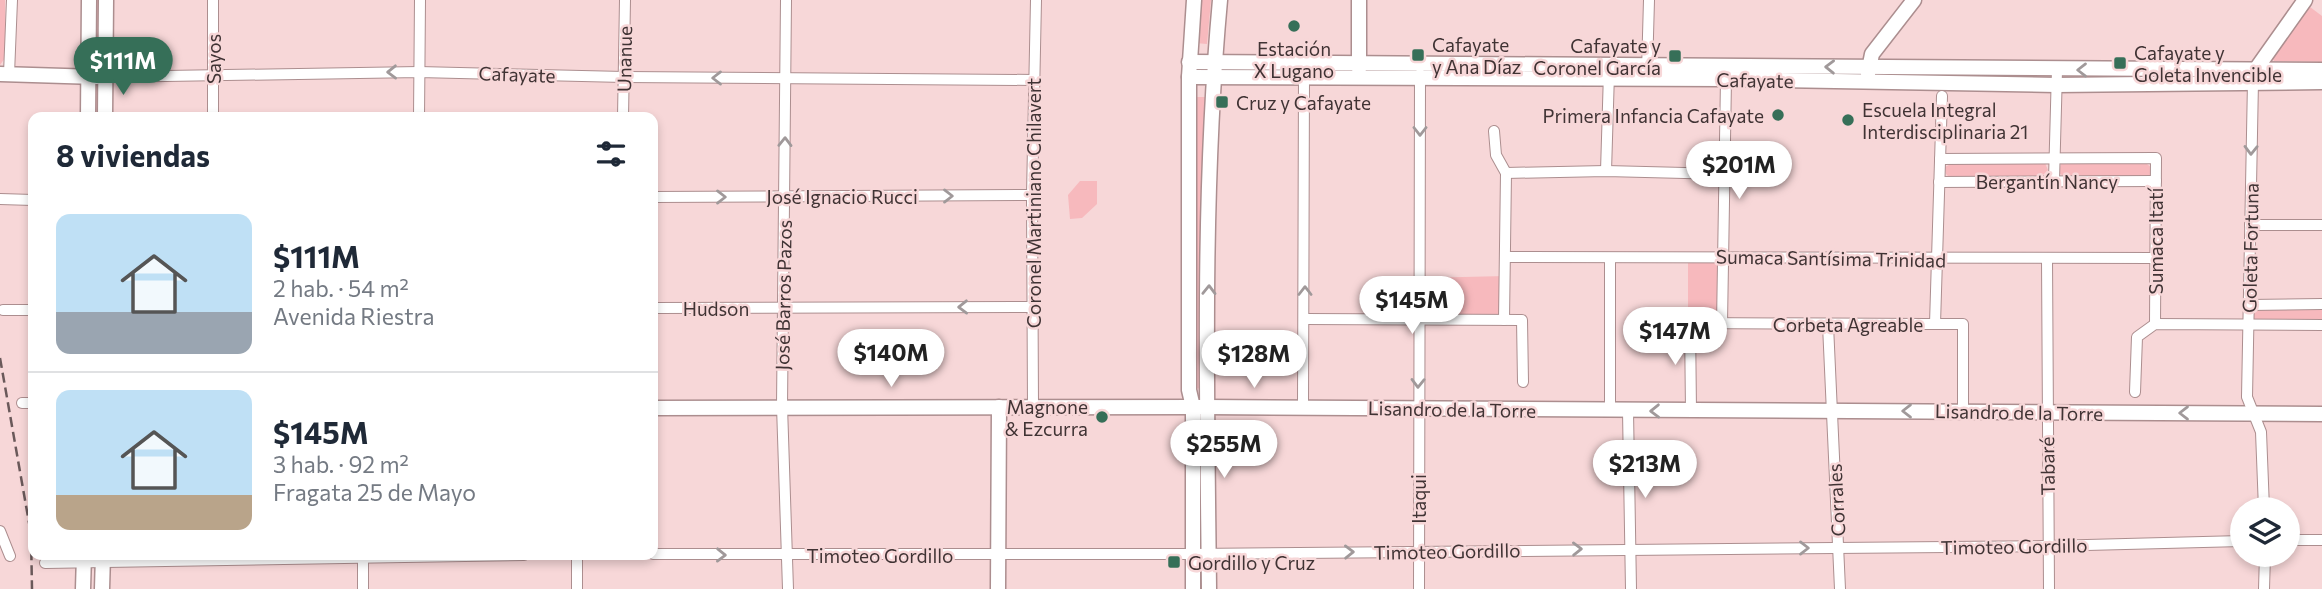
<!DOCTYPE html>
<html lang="es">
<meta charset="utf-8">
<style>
:root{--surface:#fff;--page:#f2f2f3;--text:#1f2937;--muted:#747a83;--line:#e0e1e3;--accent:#366f58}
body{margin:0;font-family:Commissioner,sans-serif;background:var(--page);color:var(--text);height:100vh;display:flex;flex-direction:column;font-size:26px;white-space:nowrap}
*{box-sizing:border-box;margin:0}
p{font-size:23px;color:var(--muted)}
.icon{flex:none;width:38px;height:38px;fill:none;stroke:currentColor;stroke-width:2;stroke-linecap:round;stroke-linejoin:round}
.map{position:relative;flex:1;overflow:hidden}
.details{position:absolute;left:28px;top:112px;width:630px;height:448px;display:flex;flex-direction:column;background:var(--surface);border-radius:14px;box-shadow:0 4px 10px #0003}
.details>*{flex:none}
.tools{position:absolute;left:2230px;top:497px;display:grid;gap:14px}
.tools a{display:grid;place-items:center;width:70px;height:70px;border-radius:50%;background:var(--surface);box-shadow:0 4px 10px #0003;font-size:35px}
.price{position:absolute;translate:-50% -60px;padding:0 16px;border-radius:24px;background:#fff;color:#222;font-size:23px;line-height:46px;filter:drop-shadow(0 2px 4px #0008)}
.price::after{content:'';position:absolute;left:50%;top:42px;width:21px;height:16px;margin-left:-10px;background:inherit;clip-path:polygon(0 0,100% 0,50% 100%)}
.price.active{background:var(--accent);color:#fff}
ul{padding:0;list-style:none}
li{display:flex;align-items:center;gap:21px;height:175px;padding:0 28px}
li+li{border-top:2px solid var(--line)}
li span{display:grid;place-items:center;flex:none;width:196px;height:140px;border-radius:14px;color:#555}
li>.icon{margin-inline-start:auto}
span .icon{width:84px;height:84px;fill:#fffc;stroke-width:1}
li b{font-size:30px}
h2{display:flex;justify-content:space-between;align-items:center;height:84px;padding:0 28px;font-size:30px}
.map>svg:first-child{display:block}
.green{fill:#f7b9bd}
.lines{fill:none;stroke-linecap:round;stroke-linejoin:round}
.street-casing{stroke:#ac8e8f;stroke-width:12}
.secondary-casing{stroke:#ac8e8f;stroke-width:17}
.street{stroke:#fff;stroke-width:10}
.secondary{stroke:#fff;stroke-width:14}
.rail{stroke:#6a595a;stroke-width:2.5;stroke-dasharray:10 5;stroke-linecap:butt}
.oneway{stroke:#a0999a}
.poi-dot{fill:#366f58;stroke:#f7d7d8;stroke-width:2.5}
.labels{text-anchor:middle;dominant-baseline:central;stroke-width:5;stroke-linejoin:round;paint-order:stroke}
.poi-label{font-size:19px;fill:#403334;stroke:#f7d7d8;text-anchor:start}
.street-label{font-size:19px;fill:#403334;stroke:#f7d7d8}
</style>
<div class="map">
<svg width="2322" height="589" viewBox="0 0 2322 589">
<rect width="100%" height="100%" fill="#f7d7d8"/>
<g class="green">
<polygon points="0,0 5,0 5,58 0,65"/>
<polygon points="89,0 106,0 105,117 88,117"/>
<polygon points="1199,0 1211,0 1207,44 1195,43"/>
<polygon points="2310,7 2322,16 2322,62 2274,61 2271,56"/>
<polygon points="1193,97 1206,97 1202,388 1193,389"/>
<polygon points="1953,163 2045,163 2048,170 2042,176 1949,177 1946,174 1945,167"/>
<polygon points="2061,164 2147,164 2153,169 2148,178 2062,175 2058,173"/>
<polygon points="1080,181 1097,181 1097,204 1082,218 1070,219 1068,195"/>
<polygon points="1717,261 1717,318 1688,320 1688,262"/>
<polygon points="1506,276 1504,320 1419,321 1419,278"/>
<polygon points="2322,304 2322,325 2249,326 2249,305"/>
</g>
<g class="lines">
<defs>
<g id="street">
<polyline points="213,0 213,117"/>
<polyline points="786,0 782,406 788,589"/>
<polyline points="1647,71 1649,0"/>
<polyline points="9,74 12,0"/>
<polyline points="105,77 419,72 624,77 1034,80"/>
<polyline points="2253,81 2247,397 2261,432 2264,509"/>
<polyline points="419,117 420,0"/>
<polyline points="623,117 625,0"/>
<polyline points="1494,131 1496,155 1506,173 1504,320"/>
<polyline points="1940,159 2156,158 2155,324"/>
<polyline points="1606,171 1609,73"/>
<polyline points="1506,173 1606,171 1724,174"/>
<polyline points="2054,180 2057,70"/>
<polyline points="1939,182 2156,181"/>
<polyline points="653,197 1032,195"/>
<polyline points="0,199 33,200"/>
<polyline points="2250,225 2322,225"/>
<polyline points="1506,257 2155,258"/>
<polyline points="1610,258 1610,411"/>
<polyline points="2047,259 2049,589"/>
<polyline points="2249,305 2322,304"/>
<polyline points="653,308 1032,307"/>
<polyline points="3,310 33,310"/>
<polyline points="1305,319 1522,320 1523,382"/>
<polyline points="1722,324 1726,79"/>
<polyline points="1935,324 1942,96"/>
<polyline points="1828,325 1840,589"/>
<polyline points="2135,392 2137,337 2155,324 2322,325"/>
<polyline points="22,403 33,403"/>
<polyline points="1033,407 1032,195 1036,0"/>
<polyline points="1303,408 1304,73"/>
<polyline points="1628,411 1631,589"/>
<polyline points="1691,411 1690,323 1927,324 1963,324 1963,411"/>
<polyline points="0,531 10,556"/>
<polyline points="2287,540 2322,540"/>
<polyline points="653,554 1193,554 2048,546 2242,541"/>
<polyline points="363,555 363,589"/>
<polyline points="577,555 577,589"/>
<polyline points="45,563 524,555"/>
<polyline points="1419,589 1420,74"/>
<polyline points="2264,589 2265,555"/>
</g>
<g id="secondary">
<polyline points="1359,0 1359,69"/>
<polyline points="1189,62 2322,70"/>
<polyline points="2254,72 2305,0"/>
<polyline points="0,74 97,77"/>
<polyline points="1868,74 1872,54 1914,0"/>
<polyline points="1189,77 1726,79 2056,85 2322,82"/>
<polyline points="88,117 89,0"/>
<polyline points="105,117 106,0"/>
<polyline points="653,408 1206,407 2322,414"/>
<polyline points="83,589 84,555"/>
<polyline points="102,589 103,555"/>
<polyline points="998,589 999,407"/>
<polyline points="1193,589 1193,407 1189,390 1189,77 1194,0"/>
<path d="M1209,589c-2,-196 -7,-394 11,-589"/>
</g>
</defs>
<use href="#street" class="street-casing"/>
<use href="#secondary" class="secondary-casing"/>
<use href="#street" class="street"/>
<use href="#secondary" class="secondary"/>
<polyline class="rail" points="0,358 31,534 32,589"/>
</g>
<defs><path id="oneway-chevron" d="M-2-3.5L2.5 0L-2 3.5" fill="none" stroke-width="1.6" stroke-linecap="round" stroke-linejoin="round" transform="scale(1.75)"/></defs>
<g class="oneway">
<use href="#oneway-chevron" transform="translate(1830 67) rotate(-179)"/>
<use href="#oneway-chevron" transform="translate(2082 70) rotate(-180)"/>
<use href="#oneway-chevron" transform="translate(392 72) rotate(179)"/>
<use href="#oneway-chevron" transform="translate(717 78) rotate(-180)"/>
<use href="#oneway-chevron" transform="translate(1420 131) rotate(90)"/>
<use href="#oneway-chevron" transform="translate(785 142) rotate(-89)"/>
<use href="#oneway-chevron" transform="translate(2251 150) rotate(91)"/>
<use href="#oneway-chevron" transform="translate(948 196)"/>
<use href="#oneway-chevron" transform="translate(721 197)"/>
<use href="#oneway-chevron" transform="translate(1209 290) rotate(-89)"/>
<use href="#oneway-chevron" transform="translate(1305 291) rotate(-90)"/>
<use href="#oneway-chevron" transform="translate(963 307) rotate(179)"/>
<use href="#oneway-chevron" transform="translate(1418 383) rotate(91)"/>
<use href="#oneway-chevron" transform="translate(1655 411) rotate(179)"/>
<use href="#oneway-chevron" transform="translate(1907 411) rotate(-180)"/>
<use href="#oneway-chevron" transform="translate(2184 413) rotate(-180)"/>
<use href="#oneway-chevron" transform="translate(1804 548)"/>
<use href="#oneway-chevron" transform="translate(1577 549) rotate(-1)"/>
<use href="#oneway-chevron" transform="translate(1349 552) rotate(-1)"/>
<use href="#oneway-chevron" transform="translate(721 555) rotate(1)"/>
</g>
<g class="poi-dot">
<circle cx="1294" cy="26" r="7"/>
<rect x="1411" y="48" width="14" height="14" rx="3.5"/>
<rect x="1668" y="49" width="14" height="14" rx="3.5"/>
<rect x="2113" y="56" width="14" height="14" rx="3.5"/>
<rect x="1215" y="95" width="14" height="14" rx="3.5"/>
<circle cx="1778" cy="115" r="7"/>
<circle cx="1848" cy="120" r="7"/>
<circle cx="1102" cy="417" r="7"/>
<rect x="1167" y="555" width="14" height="14" rx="3.5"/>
</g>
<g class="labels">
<g class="poi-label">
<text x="1432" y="44">Cafayate<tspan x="1432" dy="22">y Ana Díaz</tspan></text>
<text x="1661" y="45" text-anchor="end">Cafayate y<tspan x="1661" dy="22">Coronel García</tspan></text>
<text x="1294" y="48" text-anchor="middle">Estación<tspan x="1294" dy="22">X Lugano</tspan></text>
<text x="2134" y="52">Cafayate y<tspan x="2134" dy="22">Goleta Invencible</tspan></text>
<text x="1236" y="102">Cruz y Cafayate</text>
<text x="1862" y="109">Escuela Integral<tspan x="1862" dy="22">Interdisciplinaria 21</tspan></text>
<text x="1764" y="115" text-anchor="end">Primera Infancia Cafayate</text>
<text x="1088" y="406" text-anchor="end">Magnone<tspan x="1088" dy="22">&amp; Ezcurra</tspan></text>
<text x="1188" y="562">Gordillo y Cruz</text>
</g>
<g class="street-label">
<text transform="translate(213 59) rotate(-90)">Sayos</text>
<text transform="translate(624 59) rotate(-89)">Unanue</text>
<text transform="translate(517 74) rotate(2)">Cafayate</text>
<text transform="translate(1755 80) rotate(1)">Cafayate</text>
<text x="2047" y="181">Bergantín Nancy</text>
<text x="842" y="196">José Ignacio Rucci</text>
<text transform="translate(1033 203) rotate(-90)">Coronel Martiniano Chilavert</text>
<text transform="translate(2155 241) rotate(-90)">Sumaca Itatí</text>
<text transform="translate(2250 248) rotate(-89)">Goleta Fortuna</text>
<text transform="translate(1831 258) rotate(1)">Sumaca Santísima Trinidad</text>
<text transform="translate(783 295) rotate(-89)">José Barros Pazos</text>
<text x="716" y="308">Hudson</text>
<text x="1848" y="324">Corbeta Agreable</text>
<text transform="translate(1452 409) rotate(1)">Lisandro de la Torre</text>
<text transform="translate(2019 412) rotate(1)">Lisandro de la Torre</text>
<text transform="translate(2047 466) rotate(-91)">Tabaré</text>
<text transform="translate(1418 499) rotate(-90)">Itaqui</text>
<text transform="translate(1836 500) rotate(-93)">Corrales</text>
<text transform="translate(2014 546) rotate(-1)">Timoteo Gordillo</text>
<text transform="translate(1447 551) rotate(-1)">Timoteo Gordillo</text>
<text x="880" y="555">Timoteo Gordillo</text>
</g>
</g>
</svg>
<div class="tools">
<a><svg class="icon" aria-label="layers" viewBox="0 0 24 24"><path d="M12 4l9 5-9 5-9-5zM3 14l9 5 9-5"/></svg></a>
</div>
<b class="price active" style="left:123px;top:97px">$111M</b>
<b class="price" style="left:1739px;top:201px">$201M</b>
<b class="price" style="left:1412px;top:336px">$145M</b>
<b class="price" style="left:1675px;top:367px">$147M</b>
<b class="price" style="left:891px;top:389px">$140M</b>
<b class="price" style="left:1254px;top:390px">$128M</b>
<b class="price" style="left:1224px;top:480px">$255M</b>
<b class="price" style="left:1645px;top:500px">$213M</b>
<section class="details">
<h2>8 viviendas<svg class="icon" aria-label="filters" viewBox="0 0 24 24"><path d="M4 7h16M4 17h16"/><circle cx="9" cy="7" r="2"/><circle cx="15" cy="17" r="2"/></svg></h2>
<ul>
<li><span style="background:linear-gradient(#bfe0f5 70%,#9aa5b1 0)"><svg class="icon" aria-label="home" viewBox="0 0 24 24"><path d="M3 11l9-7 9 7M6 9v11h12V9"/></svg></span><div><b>$111M</b><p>2 hab. · 54 m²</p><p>Avenida Riestra</p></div></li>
<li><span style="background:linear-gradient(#bfe0f5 75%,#b9a48a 0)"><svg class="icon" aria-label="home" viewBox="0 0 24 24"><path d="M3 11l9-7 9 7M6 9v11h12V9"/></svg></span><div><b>$145M</b><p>3 hab. · 92 m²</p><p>Fragata 25 de Mayo</p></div></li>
</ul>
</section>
</div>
